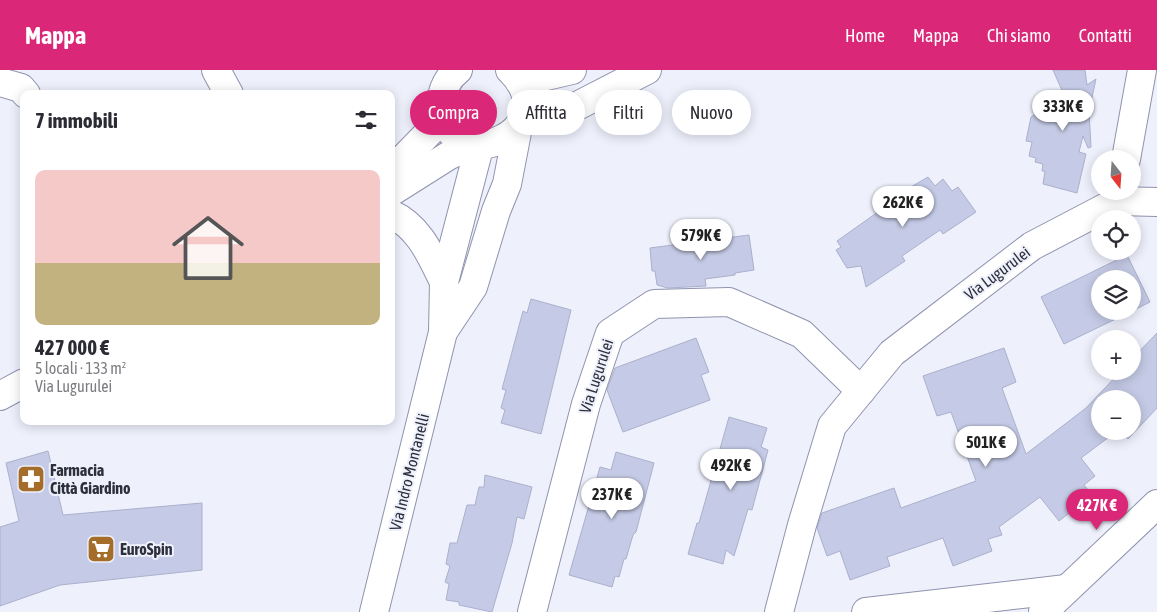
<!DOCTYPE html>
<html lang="it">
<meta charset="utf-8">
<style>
:root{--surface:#fff;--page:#f2f2f3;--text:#2b2b33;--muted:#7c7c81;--accent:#db2777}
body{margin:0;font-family:"Asap Condensed",sans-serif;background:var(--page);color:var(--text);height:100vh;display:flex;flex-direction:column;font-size:19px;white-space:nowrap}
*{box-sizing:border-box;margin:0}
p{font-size:16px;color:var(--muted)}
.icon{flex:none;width:28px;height:28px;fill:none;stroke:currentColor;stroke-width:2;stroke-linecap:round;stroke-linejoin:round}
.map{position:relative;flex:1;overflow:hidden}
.details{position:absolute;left:20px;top:20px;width:375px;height:335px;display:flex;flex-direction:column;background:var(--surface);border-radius:10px;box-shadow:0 2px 12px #0003}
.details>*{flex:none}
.top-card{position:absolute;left:410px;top:20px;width:475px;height:45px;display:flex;gap:10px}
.needle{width:32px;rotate:163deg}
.buttons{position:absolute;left:1091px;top:80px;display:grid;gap:10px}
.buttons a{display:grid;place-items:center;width:50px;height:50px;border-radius:50%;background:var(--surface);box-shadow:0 2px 12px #0003;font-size:25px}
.price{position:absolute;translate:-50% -42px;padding:0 11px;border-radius:18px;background:#fff;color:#222;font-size:16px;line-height:32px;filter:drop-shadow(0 1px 2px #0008)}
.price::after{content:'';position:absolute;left:50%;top:30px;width:15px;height:11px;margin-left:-8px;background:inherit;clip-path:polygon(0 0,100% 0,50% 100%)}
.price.active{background:var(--accent);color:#fff}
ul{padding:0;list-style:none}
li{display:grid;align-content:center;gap:10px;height:265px;padding:0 15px}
li span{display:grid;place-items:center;height:155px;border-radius:10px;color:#555}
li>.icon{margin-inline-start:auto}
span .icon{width:90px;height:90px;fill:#fffc;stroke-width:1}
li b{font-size:21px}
h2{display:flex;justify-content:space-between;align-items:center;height:60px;padding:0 15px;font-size:21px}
.pill{padding:0 18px;border-radius:22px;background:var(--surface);box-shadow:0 2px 12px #0003;font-size:18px;line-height:45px}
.pill.active{background:var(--accent);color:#fff}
header{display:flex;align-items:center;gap:30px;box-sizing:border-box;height:70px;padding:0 25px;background:var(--accent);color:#fff}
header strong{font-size:24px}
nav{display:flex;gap:28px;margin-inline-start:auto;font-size:18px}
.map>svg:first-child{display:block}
.building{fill:#c5cae6;stroke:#abb0cc}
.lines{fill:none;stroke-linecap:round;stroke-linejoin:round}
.street-casing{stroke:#8f93ae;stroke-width:30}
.secondary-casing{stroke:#8f93ae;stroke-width:30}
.street{stroke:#fff;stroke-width:28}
.secondary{stroke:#fff;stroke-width:28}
.labels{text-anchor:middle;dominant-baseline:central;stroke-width:4;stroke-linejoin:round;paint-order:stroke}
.street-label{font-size:16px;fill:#2d2f3a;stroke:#eef0fc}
.poi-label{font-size:16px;font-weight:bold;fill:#2d2f3a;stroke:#eef0fc;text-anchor:start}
</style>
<header>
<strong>Mappa</strong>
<nav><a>Home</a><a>Mappa</a><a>Chi siamo</a><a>Contatti</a></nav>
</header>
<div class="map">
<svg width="1157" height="542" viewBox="0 0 1157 542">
<rect width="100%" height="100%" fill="#eef0fc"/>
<g class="building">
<polygon points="1053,0 1085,0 1087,15 1096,9 1089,41 1091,77 1088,78 1083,66 1079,82 1086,84 1077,123 1043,114 1045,101 1042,101 1043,94 1035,92 1036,88 1029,86 1032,72 1026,71 1031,47 1065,27"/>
<polygon points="928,107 935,116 943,109 952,121 958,117 976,142 943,164 940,160 902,186 905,191 866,217 861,196 847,198 836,180 841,177 837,171 885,137 882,134"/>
<polygon points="749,165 754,200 735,203 735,205 705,209 706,216 668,218 657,215 655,201 652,201 650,178"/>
<polygon points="1127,185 1150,232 1132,241 1132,209 1100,209 1100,241 1132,241 1064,274 1041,227"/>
<polygon points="531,229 571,240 541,364 501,353 505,340 501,338 506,320 502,319 523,241 527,243"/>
<polygon points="1157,263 1157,338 1128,369 1120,361 1132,361 1132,329 1100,329 1100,361 1117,361 1081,388 1095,406 1084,415 1092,425 1059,451 1040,427 999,457 1002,465 988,469 992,481 953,496 943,468 887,487 890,496 850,510 840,481 827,486 817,458 822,443 894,418 901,438 976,411 951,342 937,346 923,306 1004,278 1016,312 1002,318 1026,384 1086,338 1121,301 1132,301 1132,289"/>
<polygon points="696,268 709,302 701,305 710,330 623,362 607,320 615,298"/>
<polygon points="729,347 767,358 761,377 768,380 752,440 748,439 734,486 726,480 723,494 688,484 697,453 699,453"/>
<polygon points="48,381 63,445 202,433 202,500 60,515 0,536 0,457 19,451 6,393"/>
<polygon points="616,382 654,393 636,462 633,465 626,489 624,489 619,507 615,506 612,517 569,505 600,397 611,400"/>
<polygon points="485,405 532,417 524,449 517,447 512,473 492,542 459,535 459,532 446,530 449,514 445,512 450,496 446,494 450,473 457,473 467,435 475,435 479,417 484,417"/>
</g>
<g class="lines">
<defs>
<g id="street">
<polyline points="216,0 229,24"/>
<polyline points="0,12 21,18 26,24"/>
<polyline points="520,12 572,0"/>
<polyline points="524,46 548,48 579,35 647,0"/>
<polyline points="1126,89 1142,0"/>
<path d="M391,144c29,13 40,42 53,68"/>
<polyline points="443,262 473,217 496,141 507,114 518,57"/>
<polyline points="374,542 443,262 444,212 480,74"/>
<polyline points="532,542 586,334 610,263 654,234 729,232 802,264 861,321"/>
<polyline points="779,542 802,455 832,356 892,283 1032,176 1118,131 1157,132"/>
<polyline points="866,542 1066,519"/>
<polyline points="1043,542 1157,434"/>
</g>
<g id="secondary">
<path d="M458,0c-13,10 -18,25 -16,41 13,71 127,16 68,-41"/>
<polyline points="391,96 402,90 444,47"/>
<polyline points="391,122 448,86 473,74"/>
<polyline points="0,326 24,313"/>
</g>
</defs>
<use href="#street" class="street-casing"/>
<use href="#secondary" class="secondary-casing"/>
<use href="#street" class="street"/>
<use href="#secondary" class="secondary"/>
</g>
<defs>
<symbol id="pharmacy-square" viewBox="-11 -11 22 22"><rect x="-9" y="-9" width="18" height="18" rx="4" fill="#a46d29" stroke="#eef0fc"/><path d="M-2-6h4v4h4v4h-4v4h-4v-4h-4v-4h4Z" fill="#fff"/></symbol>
<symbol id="supermarket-square" viewBox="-11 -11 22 22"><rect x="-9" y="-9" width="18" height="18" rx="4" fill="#a46d29" stroke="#eef0fc"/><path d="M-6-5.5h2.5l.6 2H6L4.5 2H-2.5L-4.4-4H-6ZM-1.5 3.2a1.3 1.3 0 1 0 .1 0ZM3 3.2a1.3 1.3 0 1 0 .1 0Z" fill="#fff"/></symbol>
</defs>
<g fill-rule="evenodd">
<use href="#pharmacy-square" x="15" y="393" width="32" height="32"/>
<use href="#supermarket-square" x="85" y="463" width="32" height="32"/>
</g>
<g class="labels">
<g class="street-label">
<text transform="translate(997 203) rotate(-37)">Via Lugurulei</text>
<text transform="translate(596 306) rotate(-72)">Via Lugurulei</text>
<text transform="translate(409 402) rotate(-76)">Via Indro Montanelli</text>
</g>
<g class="poi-label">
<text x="50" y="400">Farmacia<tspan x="50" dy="18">Città Giardino</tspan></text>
<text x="120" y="479">EuroSpin</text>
</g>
</g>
</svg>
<div class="buttons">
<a><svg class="needle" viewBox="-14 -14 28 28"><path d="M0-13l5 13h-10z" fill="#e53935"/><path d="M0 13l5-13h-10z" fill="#7c7c81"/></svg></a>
<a><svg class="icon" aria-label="locate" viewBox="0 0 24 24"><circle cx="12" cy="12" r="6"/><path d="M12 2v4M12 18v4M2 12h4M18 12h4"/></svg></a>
<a><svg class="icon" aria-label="layers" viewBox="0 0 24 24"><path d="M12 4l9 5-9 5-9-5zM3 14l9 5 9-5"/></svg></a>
<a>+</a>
<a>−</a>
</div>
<b class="price" style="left:1063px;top:62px">333K €</b>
<b class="price" style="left:903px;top:158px">262K €</b>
<b class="price" style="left:701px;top:191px">579K €</b>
<b class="price" style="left:986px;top:398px">501K €</b>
<b class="price" style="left:731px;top:421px">492K €</b>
<b class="price" style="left:612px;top:450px">237K €</b>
<b class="price active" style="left:1097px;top:461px">427K €</b>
<div class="top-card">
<a class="pill active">Compra</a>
<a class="pill">Affitta</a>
<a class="pill">Filtri</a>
<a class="pill">Nuovo</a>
</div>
<section class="details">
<h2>7 immobili<svg class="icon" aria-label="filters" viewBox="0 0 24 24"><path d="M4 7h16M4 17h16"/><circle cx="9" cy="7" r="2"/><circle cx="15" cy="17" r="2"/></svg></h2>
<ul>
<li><span style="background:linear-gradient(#f6c9c9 60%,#c2b280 0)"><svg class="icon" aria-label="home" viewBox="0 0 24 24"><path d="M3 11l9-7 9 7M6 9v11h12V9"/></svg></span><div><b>427 000 €</b><p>5 locali · 133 m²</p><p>Via Lugurulei</p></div></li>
</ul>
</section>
</div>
